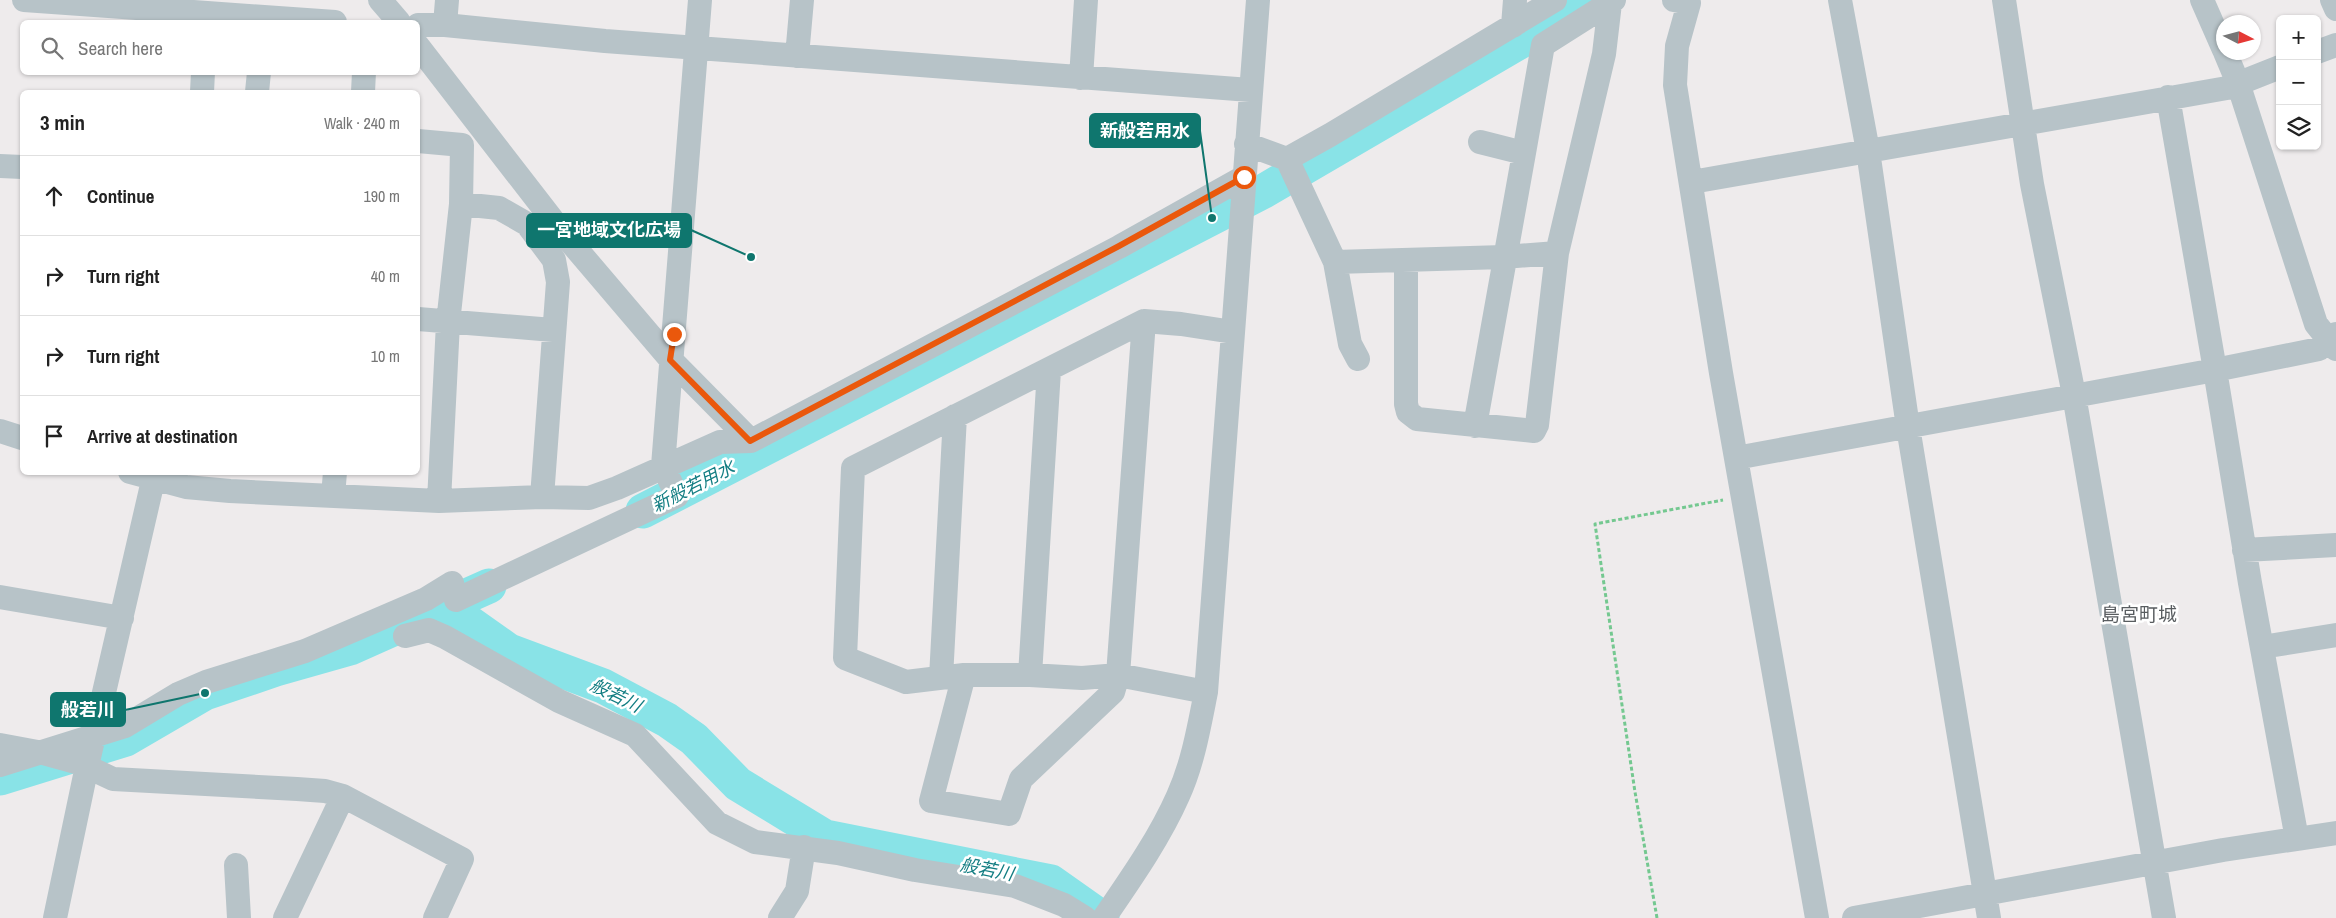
<!DOCTYPE html>
<html lang="en">
<head>
<meta charset="utf-8">
<style>
  body { margin:0; font-family:"Archivo Narrow","Noto Sans JP",sans-serif; background:#f6f6f6; color:#222 }
  .controls { position:absolute; right:15px; top:15px; display:grid; overflow:hidden; border-radius:8px; box-shadow:0 1px 4px #0004 }
  .controls button { width:45px; height:45px; display:grid; place-items:center; padding:0; border:0; border-bottom:1px solid #e0e0e0; background:#fff; color:#222; font:25px sans-serif }
  .compass { position:absolute; left:2216px; top:15px; width:45px; height:45px; border-radius:50%; background:#fff; box-shadow:0 1px 4px #0004; rotate:96deg }
  .stop { position:absolute; width:15px; height:15px; margin:-11px; border:4px solid #ea580c; border-radius:50%; background:#fff }
  .stop.end { background:#ea580c; border-color:#fff; box-shadow:0 1px 5px #0008 }
  .list { margin:0; padding:0; list-style:none }
  h2 { display:flex; justify-content:space-between; align-items:center; height:65px; margin:0; padding:0 20px; font-size:21px }
  h2 small { font-size:16px; font-weight:400; color:#767676 }
  .list li { display:grid; grid-template-columns:32px 1fr auto; gap:15px; align-items:center; box-sizing:border-box; height:80px; padding:0 20px; border-top:1px solid #e0e0e0 }
  .list b { display:block; font-size:19px; white-space:nowrap }
  .list em { font-size:16px; font-style:normal; color:#767676 }
  .icon { flex:none; width:28px; height:28px; fill:none; stroke:currentColor; stroke-width:2; stroke-linecap:round; stroke-linejoin:round }
  .map { position:relative; flex:none; width:2336px; height:918px; overflow:hidden }
  .search { position:absolute; background:#fff; box-shadow:0 1px 4px #0004; left:20px; top:20px; width:400px; height:55px; display:flex; align-items:center; gap:12px; box-sizing:border-box; padding:0 18px; border-radius:8px; color:#767676; font-size:19px }
  .panel { position:absolute; background:#fff; box-shadow:0 1px 4px #0004; left:20px; top:90px; width:400px; height:385px; border-radius:8px }
  .map>svg:first-child { display:block }
  .lines { fill:none; stroke-linecap:round; stroke-linejoin:round }
  .river { stroke:#89e3e7; stroke-width:35 }
  .path { stroke:#74c890; stroke-width:3; stroke-dasharray:4 2.5; stroke-linecap:butt }
  .street { stroke:#b7c3c8; stroke-width:24 }
  .route { stroke:#ea580c; stroke-width:6 }
  .labels { text-anchor:middle; dominant-baseline:central; stroke-width:5; stroke-linejoin:round; paint-order:stroke }
  .water-label { font-size:18px; font-style:italic; fill:#127d82; stroke:#fff }
  .quarter-label { font-size:19px; fill:#595d60; stroke:#fff }
  .leader { fill:none; stroke:#0f766e; stroke-width:2 }
  .callout-dot { fill:#0f766e; stroke:#fff; stroke-width:2 }
  .callout { fill:#0f766e; stroke:#0f766e; stroke-width:2 }
  .callout-label { font-size:18px; text-anchor:middle; font-weight:bold; fill:#fff }
</style>
</head>
<body>
<div class="map">
<svg width="2336" height="918" viewBox="0 0 2336 918">
  <rect width="100%" height="100%" fill="#eeebec"/>
  <g class="lines">
    <path class="river" d="M643,511L1264,191L1591,0
      M423,616L461,617L509,651L603,686L667,720L694,739L738,784L825,837L1051,882L1102,918
      M0,778L126,739L205,693L276,669L350,648L489,586"/>
    <path class="path" d="M1657,918L1635,792L1595,524L1723,500"/>
    <path class="street" d="M24,0L335,22
      M380,0L399,22
      M1674,0L1689,3L1677,46L1675,85L1721,373L1817,918
      M1840,0L1868,151L1908,427L1989,918
      M2004,0L2032,184L2074,395L2164,918
      M2202,0L2224,50
      M2332,0L2336,9
      M418,25H445L605,41L1250,90
      M445,25L447,0
      M1513,26L1515,0
      M418,46L562,232L671,360L751,441
      M2225,52L2238,83L2316,324L2336,349
      M2317,52L2336,45
      M797,56L802,0
      M1081,78L1086,0
      M202,92L203,72
      M257,92L259,72
      M363,92L364,72
      M2168,97L2215,370L2319,349L2328,337L2336,334
      M418,141L462,145L461,204L448,323L439,501
      M1480,142L1524,153L1543,45L1614,0
      M1246,144L1287,159L1330,135L1555,0
      M1287,159L1335,262L1350,344L1358,359
      M0,166L22,167
      M1692,182L2227,88L2280,67
      M461,204L499,208L527,224L554,260L558,282L542,497
      M1406,261V404L1408,412L1417,419L1534,431L1537,425L1557,253L1604,54L1610,3
      M1335,262L1504,257L1557,253
      M418,319L553,330
      M1475,426L1524,153
      M0,431L22,438
      M1736,458L2215,370L2250,583L2297,839
      M130,472L186,487L230,491L439,501L542,497L589,498L617,488L720,442L751,441L1119,247L1244,177
      M333,496L335,472
      M2244,550L2336,545
      M0,597L122,618
      M405,636L429,630L445,637L559,701L635,735L717,823L755,842L838,853L915,870L1015,886L1064,905L1085,918
      M2262,647L2336,635
      M964,675L931,801L1009,814L1021,779L1113,692L1118,675L1144,321
      M1030,675L1049,370
      M941,678L955,416
      M1206,692L1118,675L1082,678L1030,675H964L906,682L845,658L853,468L1144,321L1181,324L1233,332
      M0,745L43,753L79,763L113,779L297,789L325,791L343,796L462,859L435,918
      M0,765L125,726L178,694L206,682L305,651L426,599L452,583L456,600L677,496L663,466L700,0
      M236,865L239,918
      M55,918L87,766L155,472
      M285,918L343,796
      M780,918L797,891L804,847
      M1104,918C1130,880 1159,839 1178,796C1193,763 1199,727 1206,692L1258,0
      M1854,918L2223,850L2336,833"/>
  </g>
  <g class="lines">
    <path class="route" d="M674,334L670,360L750,441L1119,246L1244,177"/>
  </g>
  <g class="labels">
    <g class="water-label">
      <text transform="translate(693 486) rotate(-27)">新般若用水</text>
      <text transform="translate(616 695) rotate(26)">般若川</text>
      <text transform="translate(987 869) rotate(11)">般若川</text>
    </g>
    <g class="quarter-label">
      <text x="2139" y="614">島宮町城</text>
    </g>
  </g>
  <path class="leader" d="M1212 218L1200 131M751 257L691 230M205 693L125 710"/>
  <g class="callout-dot">
    <circle cx="1212" cy="218" r="5"/>
    <circle cx="751" cy="257" r="5"/>
    <circle cx="205" cy="693" r="5"/>
  </g>
  <g class="callout">
    <rect x="1090" y="114" width="110" height="33" rx="5"/>
    <rect x="527" y="214" width="164" height="33" rx="5"/>
    <rect x="51" y="693" width="74" height="33" rx="5"/>
  </g>
  <g class="callout-label">
    <text x="1145" y="137">新般若用水</text>
    <text x="609" y="236">一宮地域文化広場</text>
    <text x="88" y="716">般若川</text>
  </g>
</svg>
<div class="controls">
<button>+</button>
<button>−</button>
<button><svg class="icon" aria-label="layers" viewBox="0 0 24 24"><path d="M12 4l9 5-9 5-9-5zM3 14l9 5 9-5"/></svg></button>
</div>
<svg class="compass" viewBox="-18 -18 36 36"><path d="M0-13l5 13h-10z" fill="#e53935"/><path d="M0 13l5-13h-10z" fill="#767676"/></svg>
<div class="stop" style="left:1244px;top:177px"></div>
<div class="stop end" style="left:674px;top:334px"></div>
<div class="search"><svg class="icon" aria-label="search" viewBox="0 0 24 24"><circle cx="10" cy="10" r="6"/><path d="M15 15l6 6"/></svg>Search here</div>
<section class="panel">
<h2>3 min<small>Walk · 240 m</small></h2>
<ul class="list">
<li><svg class="icon" aria-label="ahead" viewBox="0 0 24 24"><path d="M12 20V5M6 11l6-6 6 6"/></svg><div><b>Continue</b></div><em>190 m</em></li>
<li><svg class="icon" aria-label="right" viewBox="0 0 24 24"><path d="M7 20v-9h11M14 6l5 5-5 5"/></svg><div><b>Turn right</b></div><em>40 m</em></li>
<li><svg class="icon" aria-label="right" viewBox="0 0 24 24"><path d="M7 20v-9h11M14 6l5 5-5 5"/></svg><div><b>Turn right</b></div><em>10 m</em></li>
<li><svg class="icon" aria-label="arrive" viewBox="0 0 24 24"><path d="M6 21V4h12l-3 4 3 4H6"/></svg><div><b>Arrive at destination</b></div></li>
</ul>
</section>
</div>
</body>
</html>
